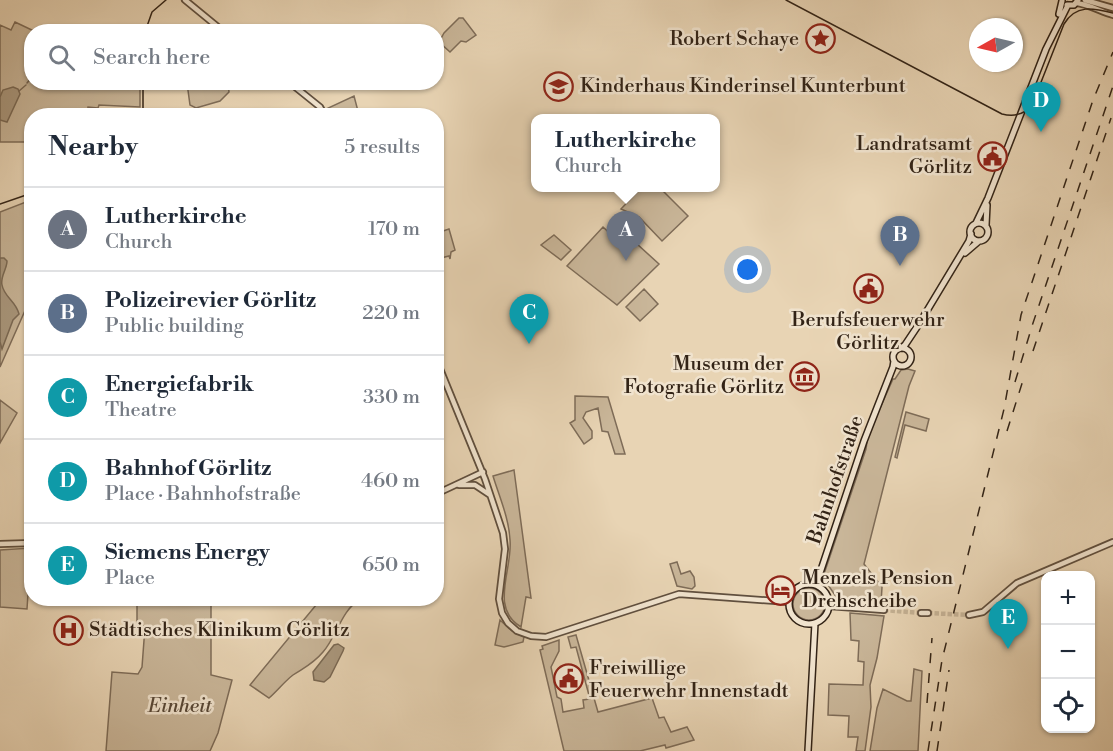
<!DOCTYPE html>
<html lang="en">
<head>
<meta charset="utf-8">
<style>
  body { margin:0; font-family:"Libre Bodoni",serif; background:#f6f6f7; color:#1f2937 }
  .controls { position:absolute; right:18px; bottom:18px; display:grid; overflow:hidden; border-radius:12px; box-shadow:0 2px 4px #0004 }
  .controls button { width:54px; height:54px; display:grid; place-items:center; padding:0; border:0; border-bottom:2px solid #e0e1e3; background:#fff; color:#1f2937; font:30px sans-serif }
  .compass { position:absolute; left:969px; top:18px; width:54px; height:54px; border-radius:50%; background:#fff; box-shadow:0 2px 4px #0004; rotate:262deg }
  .you { position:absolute; left:748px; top:270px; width:21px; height:21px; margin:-15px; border:4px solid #fff; border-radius:50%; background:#1a73e8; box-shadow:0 0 0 9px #1a73e833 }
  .badge { display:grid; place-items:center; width:39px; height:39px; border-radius:50%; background:#8f2418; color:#fff; font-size:20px; font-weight:700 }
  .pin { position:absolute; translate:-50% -50px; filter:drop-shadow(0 2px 3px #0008) }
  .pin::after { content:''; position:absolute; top:32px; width:21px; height:18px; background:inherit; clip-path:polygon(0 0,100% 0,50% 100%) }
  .popup { position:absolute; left:531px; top:114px; width:189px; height:78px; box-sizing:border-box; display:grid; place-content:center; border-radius:12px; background:#fff; filter:drop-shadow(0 2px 4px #0005); font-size:20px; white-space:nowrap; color:#747a83 }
  .popup b { font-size:22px; color:#1f2937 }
  .popup::after { content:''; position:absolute; left:50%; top:100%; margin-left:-12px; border:12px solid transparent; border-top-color:#fff }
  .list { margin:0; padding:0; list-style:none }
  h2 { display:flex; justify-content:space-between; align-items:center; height:78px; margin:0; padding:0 24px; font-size:26px }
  h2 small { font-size:20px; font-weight:400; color:#747a83 }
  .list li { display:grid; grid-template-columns:39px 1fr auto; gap:18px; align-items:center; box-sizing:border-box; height:84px; padding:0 24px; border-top:2px solid #e0e1e3 }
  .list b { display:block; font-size:22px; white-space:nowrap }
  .list p { margin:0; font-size:20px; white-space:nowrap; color:#747a83 }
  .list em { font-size:20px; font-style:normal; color:#747a83 }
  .icon { flex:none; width:33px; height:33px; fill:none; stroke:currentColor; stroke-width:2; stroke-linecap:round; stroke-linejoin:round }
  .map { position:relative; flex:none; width:1113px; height:751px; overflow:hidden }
  .search { position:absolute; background:#fff; box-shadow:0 2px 4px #0004; left:24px; top:24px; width:420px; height:66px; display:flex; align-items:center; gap:15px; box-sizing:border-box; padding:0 21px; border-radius:24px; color:#747a83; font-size:22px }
  .panel { position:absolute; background:#fff; box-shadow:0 2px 4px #0004; left:24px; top:108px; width:420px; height:498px; border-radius:24px }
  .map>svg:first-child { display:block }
  .green { fill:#c9b699; stroke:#7e6c58; stroke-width:1.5 }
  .water { fill:#aa987e; stroke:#7a6954; stroke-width:1.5 }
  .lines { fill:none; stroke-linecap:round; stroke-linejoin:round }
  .stream { stroke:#7a6954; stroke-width:1.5 }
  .tertiary-tunnel { stroke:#c4b194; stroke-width:4.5; stroke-dasharray:4.5 2; stroke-linecap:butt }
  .tertiary-casing { stroke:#604f3e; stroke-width:8 }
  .secondary-casing { stroke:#322316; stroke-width:8 }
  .tertiary { stroke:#f0e3ce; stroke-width:4.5 }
  .secondary { stroke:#f0e3ce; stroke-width:5 }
  .tram { stroke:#322316; stroke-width:1.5 }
  .rail { stroke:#322316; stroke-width:1.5; stroke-dasharray:10 10; stroke-linecap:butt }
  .labels { text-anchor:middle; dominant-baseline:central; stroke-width:5; stroke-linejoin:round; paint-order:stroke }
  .poi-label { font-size:20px; fill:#322316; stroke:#f0e3ce; text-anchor:start }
  .street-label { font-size:20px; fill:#322316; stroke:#f0e3ce }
  .park-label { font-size:20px; font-style:italic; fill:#584837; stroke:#f0e3ce }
</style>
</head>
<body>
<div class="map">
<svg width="1113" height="751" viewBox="0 0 1113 751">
  <rect width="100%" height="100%" fill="#e8d4b4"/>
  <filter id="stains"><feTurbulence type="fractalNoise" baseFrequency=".00333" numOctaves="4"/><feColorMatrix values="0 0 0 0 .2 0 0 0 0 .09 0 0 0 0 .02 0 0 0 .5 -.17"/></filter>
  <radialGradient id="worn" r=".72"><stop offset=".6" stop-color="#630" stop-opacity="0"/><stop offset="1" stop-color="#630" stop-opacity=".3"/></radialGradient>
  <path class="green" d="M459,18H463L476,35L466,42L461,41L450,52L439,42L444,33Z
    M15,22L34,31L32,32V82L140,83V107L99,105L98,108L88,107L87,115L32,116L31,142H0V25L11,30Z
    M187,83H228L229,92L220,101L196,108L190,105Z
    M354,96L359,115H329L326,109Z
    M641,188H660L688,216L662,241L639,217L621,209Z
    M31,200V297L0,367V212Z
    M603,227L617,240L626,234L659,264L617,305L567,266Z
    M449,229L455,250L451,252L450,259L449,256L437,259V233Z
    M554,235L571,250L561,260L541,245Z
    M644,289L658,304L640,321L626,307Z
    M908,369L915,371L909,386L864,564L882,587L881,604L839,601L826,582L825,578L823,577L866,449L868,435L893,379H895L901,370Z
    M575,396L608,397L625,454H615L608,432L602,431L598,408L586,412L583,418L592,431V438L584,444L570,423L575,420Z
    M0,400L17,413L0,443Z
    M906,412L929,419L926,431L905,425L897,458L895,457Z
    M514,470L531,598L526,597L521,627C489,608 513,569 510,540C509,518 499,496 493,476Z
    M31,548L27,609L0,607V550Z
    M677,562L681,574L690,571L694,577L695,586L692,589L677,586L670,564Z
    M793 604a16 16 0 1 1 32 0a16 16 0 1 1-32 0Z
    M137,599H211V675L232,680L218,733L210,751H106L112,672L138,674L142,667L145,627L137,623Z
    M321,599H360C341,611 337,636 323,652C313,664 305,667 293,675C285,681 277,691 269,698L250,685Z
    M850,613L884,616L877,658L870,685L871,707L865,751H856L858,737H848L849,716L828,715L829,684L863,685L864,662L858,661L859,641L851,640Z
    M500,620L512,631L524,637L523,642L504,647L495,645Z
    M576,635L598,712L652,698L659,718L664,717L671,732L687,727L694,740L666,748L665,745L640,751H564L540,650L543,649L542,646L559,640V651L551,667L557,697L561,699L563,712L584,708L583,700L590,699L576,647L571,648L568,637Z
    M914,669L922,671L918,751H870L877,708L883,689L907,701H911Z"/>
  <path class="water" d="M13,87L18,89L20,94L7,122L0,120V97L3,90Z
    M0,258H4L7,261C7,269 0,277 2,285C4,297 16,301 19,314L13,320L2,349L0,342Z
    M338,644L344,648L343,651L330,677L324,682L314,680L313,672L334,645Z"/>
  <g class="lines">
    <path class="stream" d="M27,83L32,77
      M19,91L26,85"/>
    <path class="tertiary-tunnel" d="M884,610L921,613
      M928,613L969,615"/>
    <defs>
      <path id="tertiary" d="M185,0L224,32
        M1085,0L1113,8
        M1076,3C1085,3 1102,12 1113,15
        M289,82L320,107L325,116
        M436,359L485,479L503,533L505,549L499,599L502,613L508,623L517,631L531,636L546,637L679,594L789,602
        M459,485H475L490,495
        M436,494L483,472
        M0,544L32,543
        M828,606L884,610
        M921,613H928
        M969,615L983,612L1017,583L1113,542"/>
      <path id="secondary" d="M1067,5H1074L1078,0
        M1059,14L1062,1
        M976,223L988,198L1046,49L1068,5
        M970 232a9 9 0 1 1 18 0a9 9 0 1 1-18 0Z
        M986,225L987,205
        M965,253L979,241
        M901,348L905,345L919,324L969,241L971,234
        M893 357a9 9 0 1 1 18 0a9 9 0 1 1-18 0Z
        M789 604a20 20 0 1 1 40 0a20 20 0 1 1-40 0Z
        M816,585L864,441L893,367L894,361
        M808,751L815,623"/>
    </defs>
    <use href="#tertiary" class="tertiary-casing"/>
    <use href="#secondary" class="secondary-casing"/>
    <use href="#tertiary" class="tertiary"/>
    <use href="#secondary" class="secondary"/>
    <path class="tram" d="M786,0L1002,114C1014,117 1024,115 1032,105L1064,24C1076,4 1093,8 1113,13
      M145,32L152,12L166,0
      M143,82V116
      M0,204L32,193"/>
    <path class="rail" d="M1033,351L1111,118
      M1015,382L1033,323L1113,86
      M1007,431L1025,374
      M927,703L932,638
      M928,751L942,660L1004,409L1021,315L1093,100L1113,52
      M937,751L949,670"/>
  </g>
  <defs>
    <symbol id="sight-ring" viewBox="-11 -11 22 22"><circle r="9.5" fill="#f0e3ce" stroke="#8f2418" stroke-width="1.5"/><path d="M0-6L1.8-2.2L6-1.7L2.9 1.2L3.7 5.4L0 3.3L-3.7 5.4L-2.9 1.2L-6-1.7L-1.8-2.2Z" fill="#8f2418"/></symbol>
    <symbol id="school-ring" viewBox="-11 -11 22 22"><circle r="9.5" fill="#f0e3ce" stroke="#8f2418" stroke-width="1.5"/><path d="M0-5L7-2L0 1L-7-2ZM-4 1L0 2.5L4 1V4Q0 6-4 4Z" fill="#8f2418"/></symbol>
    <symbol id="civic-ring" viewBox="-11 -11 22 22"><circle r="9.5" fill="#f0e3ce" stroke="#8f2418" stroke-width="1.5"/><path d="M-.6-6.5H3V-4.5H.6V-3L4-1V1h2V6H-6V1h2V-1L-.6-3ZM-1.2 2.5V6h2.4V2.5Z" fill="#8f2418"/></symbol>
    <symbol id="museum-ring" viewBox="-11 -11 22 22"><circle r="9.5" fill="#f0e3ce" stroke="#8f2418" stroke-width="1.5"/><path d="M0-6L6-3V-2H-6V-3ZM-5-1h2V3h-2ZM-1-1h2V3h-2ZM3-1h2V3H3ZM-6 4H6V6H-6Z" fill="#8f2418"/></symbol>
    <symbol id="hotel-ring" viewBox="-11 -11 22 22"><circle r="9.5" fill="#f0e3ce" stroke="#8f2418" stroke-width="1.5"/><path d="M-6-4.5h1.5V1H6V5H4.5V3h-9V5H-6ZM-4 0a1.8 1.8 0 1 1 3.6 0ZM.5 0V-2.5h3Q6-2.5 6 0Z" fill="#8f2418"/></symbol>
    <symbol id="hospital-ring" viewBox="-11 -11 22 22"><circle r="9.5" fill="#f0e3ce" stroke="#8f2418" stroke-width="1.5"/><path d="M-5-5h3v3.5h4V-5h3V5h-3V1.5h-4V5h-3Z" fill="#8f2418"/></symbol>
  </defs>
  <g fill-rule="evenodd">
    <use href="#sight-ring" x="804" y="22" width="33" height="33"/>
    <use href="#school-ring" x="542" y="70" width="33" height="33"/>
    <use href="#civic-ring" x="976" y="140" width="33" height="33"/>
    <use href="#civic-ring" x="852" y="272" width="33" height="33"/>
    <use href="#museum-ring" x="788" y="360" width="33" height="33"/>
    <use href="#hotel-ring" x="764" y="574" width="33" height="33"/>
    <use href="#hospital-ring" x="52" y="614" width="33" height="33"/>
    <use href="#civic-ring" x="552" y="662" width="33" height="33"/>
  </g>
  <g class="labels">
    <g class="poi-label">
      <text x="799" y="39" text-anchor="end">Robert Schaye</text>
      <text x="580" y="86">Kinderhaus Kinderinsel Kunterbunt</text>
      <text x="972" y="144" text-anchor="end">Landratsamt<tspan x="972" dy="23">Görlitz</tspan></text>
      <text x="868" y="320" text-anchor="middle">Berufsfeuerwehr<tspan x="868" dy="23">Görlitz</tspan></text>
      <text x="784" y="364" text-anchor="end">Museum der<tspan x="784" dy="23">Fotografie Görlitz</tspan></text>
      <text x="802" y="578">Menzels Pension<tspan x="802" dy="23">Drehscheibe</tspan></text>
      <text x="89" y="630">Städtisches Klinikum Görlitz</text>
      <text x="589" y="668">Freiwillige<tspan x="589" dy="23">Feuerwehr Innenstadt</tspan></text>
    </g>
    <g class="street-label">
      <text transform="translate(836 480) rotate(-71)">Bahnhofstraße</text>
    </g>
    <g class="park-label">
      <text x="180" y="706">Einheit</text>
    </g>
  </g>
  <rect width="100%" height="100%" filter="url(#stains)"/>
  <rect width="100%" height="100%" fill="url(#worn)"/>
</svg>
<div class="controls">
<button>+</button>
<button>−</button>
<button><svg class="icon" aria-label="locate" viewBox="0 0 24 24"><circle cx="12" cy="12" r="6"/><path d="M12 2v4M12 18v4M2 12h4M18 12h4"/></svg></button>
</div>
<svg class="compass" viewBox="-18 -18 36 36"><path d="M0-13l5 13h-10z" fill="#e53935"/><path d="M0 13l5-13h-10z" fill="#747a83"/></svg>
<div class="you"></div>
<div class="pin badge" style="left:626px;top:261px;background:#6b7280">A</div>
<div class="popup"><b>Lutherkirche</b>Church</div>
<div class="pin badge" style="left:900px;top:266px;background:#5c6f8a">B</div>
<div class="pin badge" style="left:529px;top:344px;background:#0f9aa8">C</div>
<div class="pin badge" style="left:1041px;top:132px;background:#0f9aa8">D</div>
<div class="pin badge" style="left:1008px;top:649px;background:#0f9aa8">E</div>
<div class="search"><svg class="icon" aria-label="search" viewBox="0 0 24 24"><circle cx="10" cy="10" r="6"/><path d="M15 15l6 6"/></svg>Search here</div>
<section class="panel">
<h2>Nearby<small>5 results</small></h2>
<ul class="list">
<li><span class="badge" style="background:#6b7280">A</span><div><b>Lutherkirche</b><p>Church</p></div><em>170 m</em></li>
<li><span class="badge" style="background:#5c6f8a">B</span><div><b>Polizeirevier Görlitz</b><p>Public building</p></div><em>220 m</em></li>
<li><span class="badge" style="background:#0f9aa8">C</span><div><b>Energiefabrik</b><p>Theatre</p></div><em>330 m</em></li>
<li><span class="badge" style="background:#0f9aa8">D</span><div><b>Bahnhof Görlitz</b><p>Place · Bahnhofstraße</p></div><em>460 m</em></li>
<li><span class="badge" style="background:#0f9aa8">E</span><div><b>Siemens Energy</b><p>Place</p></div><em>650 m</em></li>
</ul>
</section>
</div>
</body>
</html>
